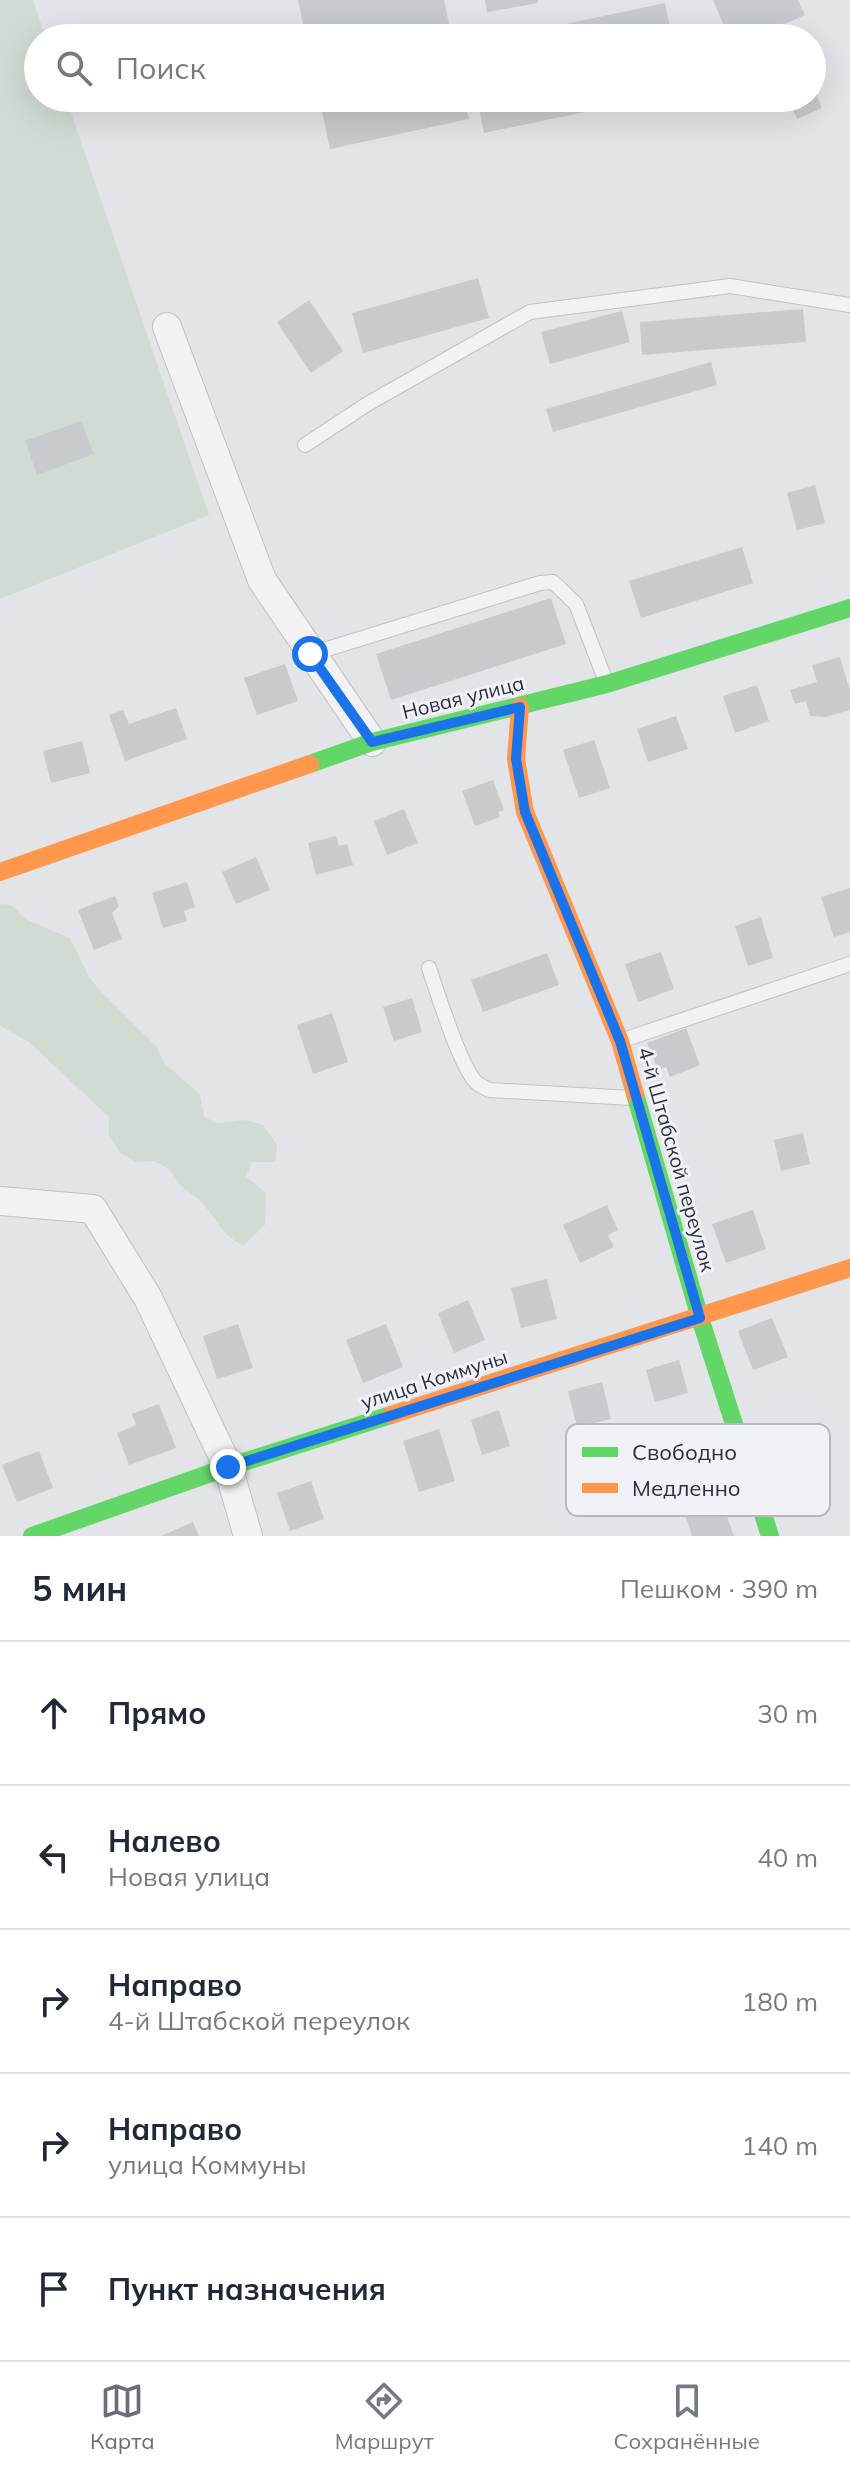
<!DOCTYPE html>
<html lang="ru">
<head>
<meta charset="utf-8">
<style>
  body { margin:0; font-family:Mulish,sans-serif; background:#f6f6f7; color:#1f2937 }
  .stop { position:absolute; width:24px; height:24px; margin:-18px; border:6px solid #1a73e8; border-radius:50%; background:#fff }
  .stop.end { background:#1a73e8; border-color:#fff; box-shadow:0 2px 8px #0008 }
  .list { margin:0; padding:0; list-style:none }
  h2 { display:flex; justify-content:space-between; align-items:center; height:104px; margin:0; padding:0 32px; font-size:34px }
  h2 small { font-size:26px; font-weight:400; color:#747a83 }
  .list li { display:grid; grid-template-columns:52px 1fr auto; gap:24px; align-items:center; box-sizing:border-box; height:144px; padding:0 32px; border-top:2px solid #e0e1e3 }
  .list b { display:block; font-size:30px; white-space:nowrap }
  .list p { margin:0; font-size:26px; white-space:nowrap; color:#747a83 }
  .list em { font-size:26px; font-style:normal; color:#747a83 }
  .icon { flex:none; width:44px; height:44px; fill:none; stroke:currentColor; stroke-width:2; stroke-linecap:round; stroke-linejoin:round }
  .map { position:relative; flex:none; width:850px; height:1536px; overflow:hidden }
  .search { position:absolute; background:#fff; box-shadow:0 8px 32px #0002; left:24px; right:24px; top:24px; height:88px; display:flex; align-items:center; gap:20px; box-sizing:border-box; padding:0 28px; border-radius:44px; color:#747a83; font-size:30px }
  .sheet { height:824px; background:#fff }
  nav { display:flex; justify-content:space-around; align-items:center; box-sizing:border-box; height:112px; border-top:2px solid #e0e1e3; background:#fff; font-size:22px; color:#747a83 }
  nav a { display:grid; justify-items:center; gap:4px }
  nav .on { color:#6a6e7b }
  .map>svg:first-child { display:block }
  .green { fill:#d2dbd3 }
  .building { fill:#c8cbce }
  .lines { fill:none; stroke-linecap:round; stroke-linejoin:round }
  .lane-casing { stroke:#c0c2c5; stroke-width:16 }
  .street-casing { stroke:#c0c2c5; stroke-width:30 }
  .lane { stroke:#f2f2f4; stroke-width:14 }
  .street { stroke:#f2f2f4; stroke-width:28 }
  .fast { stroke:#63d668; stroke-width:18 }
  .slow { stroke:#ff974d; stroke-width:18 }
  .route { stroke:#1a73e8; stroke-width:10 }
  .labels { text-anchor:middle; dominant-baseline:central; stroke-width:6; stroke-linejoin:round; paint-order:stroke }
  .street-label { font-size:20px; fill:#292f41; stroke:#f0f2f7 }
  .key { fill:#f0f2f7; stroke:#b4b8c0; stroke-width:2 }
  .key-label { font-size:22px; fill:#292f41 }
</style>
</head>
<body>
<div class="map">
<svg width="850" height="1536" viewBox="0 0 850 1536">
  <rect width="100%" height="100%" fill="#e2e4e7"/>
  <path class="green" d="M0,0H33L46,38H38V98H66L209,515L0,599Z
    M0,904L12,905L25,919L70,938L89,977L102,993L156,1046L165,1064L200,1094L204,1116L215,1123L246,1120L263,1125L277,1145L275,1162H252L246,1177L266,1193L265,1225L243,1246L227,1235L201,1201L181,1186L169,1169L154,1161L136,1162L120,1153L109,1135V1117L29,1042L0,1026Z"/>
  <path class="building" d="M298,0H444L452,38H306Z
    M485,0H538V3L487,12Z
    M713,0H798L805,15L753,38H729Z
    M665,3L672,38H505V37Z
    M812,84L822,108L797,119L788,98H812Z
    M319,98H464L469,119L330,149Z
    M477,98H648V99L484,133Z
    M478,278L489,318L363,353L352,313Z
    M309,300L343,351L311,373L277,322Z
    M803,309L806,342L642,355L640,322Z
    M622,311L630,342L550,364L541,332Z
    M711,362L717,385L553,432L546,409Z
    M81,421L94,454L37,475L25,441Z
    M815,485L825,523L797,530L787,493Z
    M742,547L753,583L641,618L629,581Z
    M551,598L566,644L391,700L376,654Z
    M840,657L850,691V710L825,717L810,716L806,701L795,704L790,690L817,682L812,665Z
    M285,664L298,701L257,715L244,678Z
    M757,685L769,721L735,733L723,696Z
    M176,708L187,739L125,761L109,715L123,710L129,724Z
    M676,716L688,749L648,762L637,729Z
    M594,740L610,788L579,798L563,750Z
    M82,741L90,773L51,783L43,751Z
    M493,780L504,810L498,812L500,817L475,826L462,791Z
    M404,809L418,843L387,855L374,821Z
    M336,836L339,846L347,844L353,865L316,875L308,843Z
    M256,857L270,890L236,904L222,872Z
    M187,882L195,907L184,911L187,921L163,928L152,893Z
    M850,888V932L834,937L821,897Z
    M115,896L119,906L112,913L122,939L94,950L78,910Z
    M761,917L773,958L748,966L735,926Z
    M661,952L674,989L638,1002L625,964Z
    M547,953L559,985L483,1012L471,980Z
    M412,998L422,1032L394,1041L383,1007Z
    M332,1013L348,1062L313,1074L297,1025Z
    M686,1028L700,1065L670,1077L666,1067L658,1070L647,1043Z
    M803,1133L810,1164L781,1171L774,1140Z
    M607,1205L618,1230L608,1235L614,1247L580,1263L563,1225Z
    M753,1210L766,1249L726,1263L712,1224Z
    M547,1279L557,1319L521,1328L511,1288Z
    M468,1300L485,1340L454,1353L438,1313Z
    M772,1318L788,1357L753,1370L738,1331Z
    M238,1324L253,1368L217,1379L203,1336Z
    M386,1324L403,1367L363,1383L346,1340Z
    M679,1360L688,1393L655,1402L646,1370Z
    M602,1382L611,1419L577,1427L568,1391Z
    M159,1404L176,1448L129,1465L117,1433L136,1425L132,1414Z
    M499,1410L510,1446L482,1455L471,1420Z
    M439,1429L455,1481L419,1492L403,1441Z
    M39,1451L53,1488L17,1502L2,1465Z
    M311,1481L324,1519L290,1531L277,1493Z
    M723,1505L734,1536H692L686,1517Z
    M193,1522L199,1536H161Z"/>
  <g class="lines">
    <defs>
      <path id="lane" d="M305,445L369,403L530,312L730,286L850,305
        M311,654L540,583L553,582L576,604L607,684
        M429,968C437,991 461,1071 478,1084C479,1085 488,1089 489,1090L632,1098
        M620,1041L850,964"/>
      <path id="street" d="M167,327L262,580L372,742
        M0,1201L93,1209L148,1298L228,1467L248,1536"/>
    </defs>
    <use href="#lane" class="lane-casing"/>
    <use href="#street" class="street-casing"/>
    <use href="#lane" class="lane"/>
    <use href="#street" class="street"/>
    <path class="fast" d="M310,764L372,742L607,684L850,608
      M635,1094L700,1318L770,1536
      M32,1536L228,1467L391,1415"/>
    <path class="slow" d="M520,707L516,759L525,812L620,1041L635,1094
      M0,872L310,764
      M391,1415L850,1268"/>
  </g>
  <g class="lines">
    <path class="route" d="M228,1467L700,1318L620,1041L525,812L516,759L520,707L372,742L310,654"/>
  </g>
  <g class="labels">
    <g class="street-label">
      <text transform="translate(463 697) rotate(-14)">Новая улица</text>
      <text transform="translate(677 1159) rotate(74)">4-й Штабской переулок</text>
      <text transform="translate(434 1379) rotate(-18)">улица Коммуны</text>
    </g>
  </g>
  <rect x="566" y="1424" width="264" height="92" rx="12" class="key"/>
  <rect x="582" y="1447" width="36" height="10" fill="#63d668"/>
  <rect x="582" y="1483" width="36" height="10" fill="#ff974d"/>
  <g class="key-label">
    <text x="632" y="1460">Свободно</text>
    <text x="632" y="1496">Медленно</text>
  </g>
</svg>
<div class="stop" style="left:310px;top:654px"></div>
<div class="stop end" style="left:228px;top:1467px"></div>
<div class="search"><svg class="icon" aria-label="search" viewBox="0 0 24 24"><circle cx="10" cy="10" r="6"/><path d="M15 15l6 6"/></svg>Поиск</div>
</div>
<section class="sheet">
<h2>5 мин<small>Пешком · 390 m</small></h2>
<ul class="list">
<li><svg class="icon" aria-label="ahead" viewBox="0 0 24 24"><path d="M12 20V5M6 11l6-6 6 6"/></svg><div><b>Прямо</b></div><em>30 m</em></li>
<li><svg class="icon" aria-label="left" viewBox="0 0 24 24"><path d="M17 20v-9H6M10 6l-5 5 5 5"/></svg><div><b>Налево</b><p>Новая улица</p></div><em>40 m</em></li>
<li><svg class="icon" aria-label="right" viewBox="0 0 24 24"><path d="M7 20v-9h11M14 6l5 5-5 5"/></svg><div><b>Направо</b><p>4-й Штабской переулок</p></div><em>180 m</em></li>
<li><svg class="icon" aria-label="right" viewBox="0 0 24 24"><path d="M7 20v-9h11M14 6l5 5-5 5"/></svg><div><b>Направо</b><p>улица Коммуны</p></div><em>140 m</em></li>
<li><svg class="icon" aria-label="arrive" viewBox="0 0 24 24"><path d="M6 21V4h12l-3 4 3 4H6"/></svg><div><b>Пункт назначения</b></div></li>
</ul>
</section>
<nav>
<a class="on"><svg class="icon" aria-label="map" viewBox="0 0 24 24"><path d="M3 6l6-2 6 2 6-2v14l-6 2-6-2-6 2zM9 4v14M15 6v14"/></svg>Карта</a>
<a><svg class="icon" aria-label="directions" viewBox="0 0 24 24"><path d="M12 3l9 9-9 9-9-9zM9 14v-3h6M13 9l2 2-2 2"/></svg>Маршрут</a>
<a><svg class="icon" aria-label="saved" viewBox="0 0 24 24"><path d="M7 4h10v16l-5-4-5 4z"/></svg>Сохранённые</a>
</nav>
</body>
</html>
